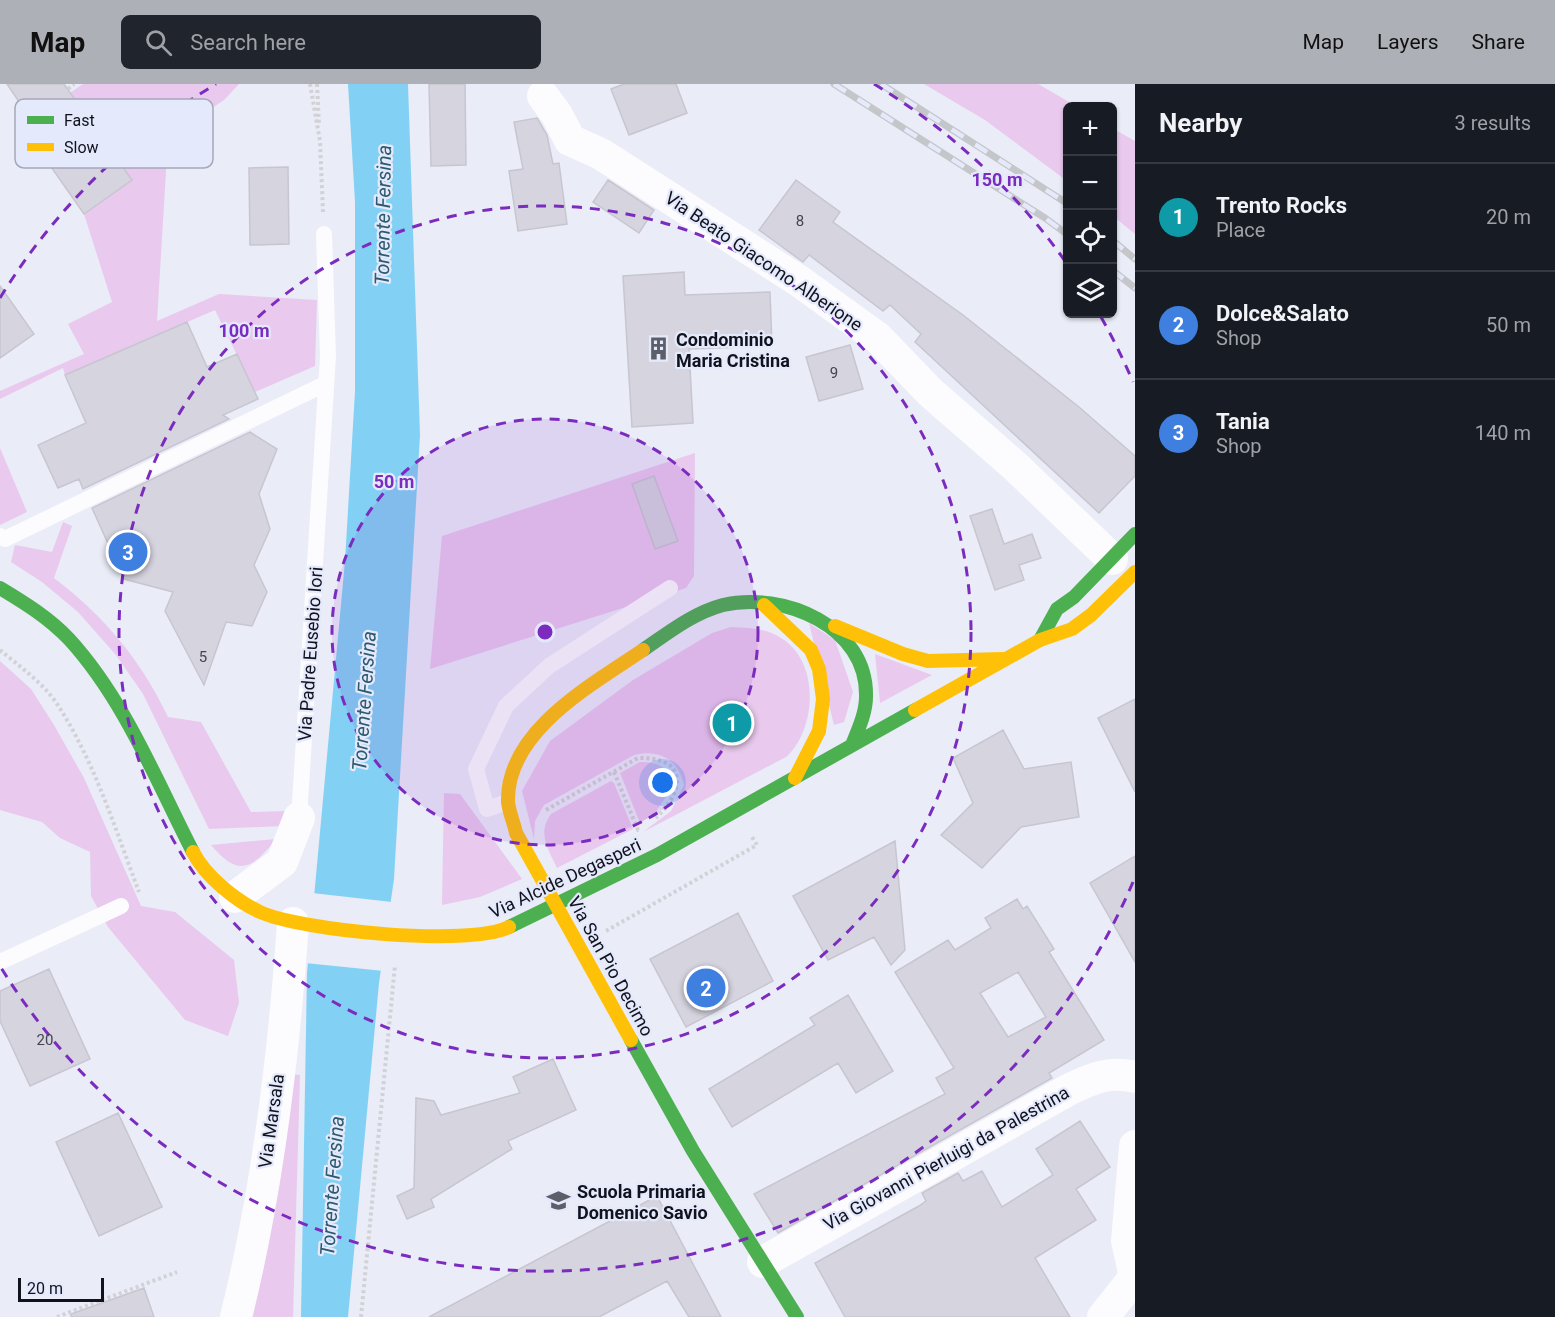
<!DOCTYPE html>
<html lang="en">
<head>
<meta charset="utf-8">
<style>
  body { margin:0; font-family:Roboto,sans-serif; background:#20242c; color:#f1f3f6 }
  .controls { position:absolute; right:18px; top:18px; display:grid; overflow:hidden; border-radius:9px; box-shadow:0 2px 4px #0004 }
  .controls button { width:54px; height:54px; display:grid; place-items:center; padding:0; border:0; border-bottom:2px solid #363941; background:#171b24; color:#f1f3f6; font:30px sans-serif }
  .scale { position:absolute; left:18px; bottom:15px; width:86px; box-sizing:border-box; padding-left:6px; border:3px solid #10121c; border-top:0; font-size:16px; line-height:21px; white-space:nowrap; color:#10121c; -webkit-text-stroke:4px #e5e9fc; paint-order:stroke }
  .you { position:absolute; left:663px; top:699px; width:21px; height:21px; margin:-15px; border:4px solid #fff; border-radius:50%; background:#1a73e8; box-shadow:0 0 0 9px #1a73e833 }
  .badge { display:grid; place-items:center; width:39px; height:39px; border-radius:50%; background:#aeb0b7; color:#fff; font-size:20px; font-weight:700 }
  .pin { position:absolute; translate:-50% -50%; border:3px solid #fff; box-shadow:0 2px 6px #0006 }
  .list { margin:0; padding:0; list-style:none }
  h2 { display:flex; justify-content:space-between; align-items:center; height:78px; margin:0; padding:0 24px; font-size:26px }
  h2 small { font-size:20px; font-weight:400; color:#9ea1a6 }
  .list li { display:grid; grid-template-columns:39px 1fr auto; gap:18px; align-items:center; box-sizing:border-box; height:108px; padding:0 24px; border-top:2px solid #363941 }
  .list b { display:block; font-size:22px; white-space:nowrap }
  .list p { margin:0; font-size:20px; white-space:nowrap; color:#9ea1a6 }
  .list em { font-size:20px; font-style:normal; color:#9ea1a6 }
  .icon { flex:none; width:33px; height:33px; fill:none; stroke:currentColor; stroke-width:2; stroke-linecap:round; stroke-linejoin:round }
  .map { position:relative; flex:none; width:1135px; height:1233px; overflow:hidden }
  header { display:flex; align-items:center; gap:36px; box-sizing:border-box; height:84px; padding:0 30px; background:#aeb0b7; color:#111 }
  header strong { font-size:28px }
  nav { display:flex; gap:33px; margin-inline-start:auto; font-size:21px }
  .search { width:420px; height:54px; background:#20242c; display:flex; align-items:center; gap:15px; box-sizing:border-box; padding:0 21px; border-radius:9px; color:#9ea1a6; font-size:22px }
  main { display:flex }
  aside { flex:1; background:#171b24 }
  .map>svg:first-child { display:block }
  .green { fill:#e9c9ed }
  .water { fill:#82d1f4 }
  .pier { fill:#eaecf7 }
  .building { fill:#d5d4df; stroke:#c7c6d0; stroke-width:1.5; fill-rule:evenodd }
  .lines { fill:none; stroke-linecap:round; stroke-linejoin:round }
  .path { stroke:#d2d2d6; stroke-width:4; stroke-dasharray:3 3; stroke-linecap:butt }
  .lane { stroke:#fcfcfe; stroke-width:16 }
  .street { stroke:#fcfcfe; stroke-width:32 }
  .fast { stroke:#4caf50; stroke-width:14 }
  .slow { stroke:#ffc107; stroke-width:14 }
  .rail-casing { stroke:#c5c6c9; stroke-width:7 }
  .rail { stroke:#e5e9fc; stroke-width:4.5; stroke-dasharray:14; stroke-linecap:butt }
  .ring { fill:none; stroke:#7b2cbf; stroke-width:3; stroke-dasharray:10 8 }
  .labels { text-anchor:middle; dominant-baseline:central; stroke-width:4.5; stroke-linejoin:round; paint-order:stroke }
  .number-label { font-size:15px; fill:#43444f }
  .street-label { font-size:18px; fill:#10121c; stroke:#e5e9fc }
  .poi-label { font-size:18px; font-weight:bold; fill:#10121c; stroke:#e5e9fc; text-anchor:start }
  .water-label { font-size:20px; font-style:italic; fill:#2c5a6e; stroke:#e5e9fc }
  .key { fill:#e5e9fc; stroke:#a5a8b9; stroke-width:1.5 }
  .key-label { font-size:16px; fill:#10121c }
  .centre { fill:#7b2cbf; stroke:#e5e9fc; stroke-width:3 }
  .ring-label { font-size:18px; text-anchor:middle; font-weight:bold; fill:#7b2cbf; stroke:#e5e9fc; stroke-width:4.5; stroke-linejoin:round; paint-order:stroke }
</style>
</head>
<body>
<header>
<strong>Map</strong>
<div class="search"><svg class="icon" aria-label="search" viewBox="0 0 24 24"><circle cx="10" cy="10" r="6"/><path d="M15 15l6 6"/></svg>Search here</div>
<nav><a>Map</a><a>Layers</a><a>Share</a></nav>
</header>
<main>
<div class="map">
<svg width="1135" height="1233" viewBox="0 0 1135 1233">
  <rect width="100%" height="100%" fill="#eaecf7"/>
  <path class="green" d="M83,0H239L224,16L168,54L157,237L219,210L317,216L315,282L255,308L215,226L65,291L63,284L0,315V307L84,270L68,240L112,218L84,130L131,96L70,9Z
    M924,0H1038L1076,22H1068L1067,97L985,36Z
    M1112,44L1135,57V150L1113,132Z
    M0,364L27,428L0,441Z
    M695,369L694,492L686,504L430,585L442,452Z
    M63,438L72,442L54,494C104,532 141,576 168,633L201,638L251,728L286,727L283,742L209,745L143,610L116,571L78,528L42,498L11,478L15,461L52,468Z
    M809,539L835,556L853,608L844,638L834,641Z
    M731,543C749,544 766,544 781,554C820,577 817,645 786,673L643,748L671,727L684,701C678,675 659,665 634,671L544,721L535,737L534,755L522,707L550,657L633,596L712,549Z
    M875,570L932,591L880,619Z
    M0,577L31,605L54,641L84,694L141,822L175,828L234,876L239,919L228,952L185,936L108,843L91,812L90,768L60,754L42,738L0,726Z
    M640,678C657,678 670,683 674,701L655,729L640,739L620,689Z
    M611,697L614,699L633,745L557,784C548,765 537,749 551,730Z
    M444,709L460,710L522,795L480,813L442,821Z
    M276,755C252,785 239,794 211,761Z
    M290,990L300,991L293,1233H250Z"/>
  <path class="water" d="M348,0H408L420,351L394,795L379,899L348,1233H301L307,889L345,477L355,307V118Z"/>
  <path class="pier" d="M312,809L392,818L384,887L305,879Z"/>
  <path class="building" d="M7,0H64L132,96L84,130L23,43L32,37Z
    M429,0H465L466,81L431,82Z
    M624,0H676L687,29L629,51L611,5Z
    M537,34L547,51L553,80L559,79L567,140L518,147L509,87L523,85L514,38Z
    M288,83L289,160L250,161L249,84Z
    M608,96L654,126L639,149L593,118Z
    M796,96L840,128L833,138L963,231L1079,323L1135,372V392L1099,429L915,258L921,250L890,221L883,227L809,171L803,178L759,146Z
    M684,188L685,211L770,208L772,262L689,265L693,339L632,343L623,192Z
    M0,202L34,250L0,274Z
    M187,238L207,283L237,270L258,315L223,331L229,335L83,405L79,395L58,404L38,361L86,339L65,291Z
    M850,261L863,305L819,317L806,273Z
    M250,348L277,365L259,410L270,445L254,481L267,508L252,542L226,538L204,601L165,527L173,508L124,495L92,424Z
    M654,392L678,457L655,465L632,400Z
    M992,425L1004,460L1032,450L1041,474L1019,481L1024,496L995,506L970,432Z
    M1135,615V708L1098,634Z
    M1003,646L1024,685L1071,678L1079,733L1021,743L982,784L941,751L973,719L953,674Z
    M895,757L905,866L891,881L874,853L828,876L793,812Z
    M1135,772V878L1090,799Z
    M1017,815L1023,825L1027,822L1054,865L1049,868L1104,956L1049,989L1052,994L778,1149L754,1110L945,1010L936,994L954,984L895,888L948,856L955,866L991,844L985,834ZM1018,888L1046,933L1008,953L980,909Z
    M738,829L773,897L686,943L650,875Z
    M49,885L90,975L30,1002L0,937V907Z
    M848,911L893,987L856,1009L838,979L732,1043L709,1005L815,941L810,934Z
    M553,975L576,1026L508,1057L512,1065L431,1115L434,1123L407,1135L397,1112L414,1104L416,1014L434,1017L441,1031L520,1009L513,993Z
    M118,1029L162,1123L99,1152L56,1058Z
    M1080,1037L1110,1083L1076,1105L1096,1136L1035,1174L1070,1233H845L815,1179L919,1122L926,1117L922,1109L958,1089L963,1097L982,1087L1002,1123L1053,1091L1036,1065Z
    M657,1112L721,1233H689L667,1197L599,1233H429Z
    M144,1204L154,1233H71V1230Z"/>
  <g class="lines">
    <path class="path" d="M310,0L320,57L323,128
      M317,0L319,41
      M68,5L74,0
      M0,566C20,583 45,600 59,623C95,679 116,747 139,808
      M614,688L638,746L640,745
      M546,726L638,674C687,673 686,705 656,734
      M606,847L757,761L752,753
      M57,1233L177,1188
      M361,1233L395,881"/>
    <path class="lane" d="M0,452L5,455L325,300
      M507,718L487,725L476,685L506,622L549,582L670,504
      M299,734L328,272L324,150
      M0,878L121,822"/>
    <path class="street" d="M543,12L557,31L570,56L601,70L799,197L878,254L930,308L1016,383L1112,475
      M235,813L282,778L299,734
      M763,1178L1070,1005C1093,994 1110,987 1135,993
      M1135,1193L1127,1157L1135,1062
      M236,1233C268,1105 284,971 293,839
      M1103,1233L1135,1193"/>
    <path class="fast" d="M0,504C25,519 49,534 69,555C124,615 156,696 193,768
      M1040,556L1057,525L1074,513L1135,450
      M643,566C668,549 693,529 723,521C783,507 868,542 866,613C866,629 858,646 852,661
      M509,843L657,771L915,626
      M631,956L693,1067L797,1233"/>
    <path class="slow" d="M764,521L811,566L819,585L823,615L819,647L795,694
      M835,542L903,570L928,577L1002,575
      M915,626L1040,556L1072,545L1091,531L1135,488
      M193,768C205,792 236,817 260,828C302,847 469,863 509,843
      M631,956L516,749C514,739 509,728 508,718C506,647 593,600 643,566"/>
    <defs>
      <path id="rail" d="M834,0L1045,134L1068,151
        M881,0L1068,120
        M1112,156L1135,175
        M1112,186L1135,204"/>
    </defs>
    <use href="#rail" class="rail-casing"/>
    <use href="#rail" class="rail"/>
  </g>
  <circle cx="545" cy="548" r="213" fill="#7b2cbf" fill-opacity=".12"/>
  <g class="ring">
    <circle cx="545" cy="548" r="213"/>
    <circle cx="545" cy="548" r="426"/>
    <path d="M1133 798A639 639 0 0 1 0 882M0 214A639 639 0 0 1 216 0M874 0A639 639 0 0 1 1065 177M1101 233A639 639 0 0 1 1133 298"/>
  </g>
  <defs>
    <symbol id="building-bare" viewBox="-9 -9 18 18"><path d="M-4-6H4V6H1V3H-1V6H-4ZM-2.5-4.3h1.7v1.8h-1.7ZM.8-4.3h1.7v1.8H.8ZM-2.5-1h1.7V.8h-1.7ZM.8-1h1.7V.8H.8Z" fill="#5c5e69" stroke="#e5e9fc" stroke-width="2.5" paint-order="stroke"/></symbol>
    <symbol id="school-bare" viewBox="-9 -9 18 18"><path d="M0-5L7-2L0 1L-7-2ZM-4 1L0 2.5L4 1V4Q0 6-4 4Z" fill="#5c5e69" stroke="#e5e9fc" stroke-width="2.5" paint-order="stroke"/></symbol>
  </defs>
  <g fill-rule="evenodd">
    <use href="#building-bare" x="642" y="248" width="33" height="33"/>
    <use href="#school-bare" x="542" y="1100" width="33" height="33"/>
  </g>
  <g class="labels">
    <g class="number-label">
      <text x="800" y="137">8</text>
      <text x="834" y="289">9</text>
      <text x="203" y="573">5</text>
      <text x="45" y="956">20</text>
    </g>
    <g class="street-label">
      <text transform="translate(764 177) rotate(34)">Via Beato Giacomo Alberione</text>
      <text transform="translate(310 570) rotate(-86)">Via Padre Eusebio Iori</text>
      <text transform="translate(565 794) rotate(-25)">Via Alcide Degasperi</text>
      <text transform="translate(611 882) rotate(61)">Via San Pio Decimo</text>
      <text transform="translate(271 1037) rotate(-82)">Via Marsala</text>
      <text transform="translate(946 1074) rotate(-29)">Via Giovanni Pierluigi da Palestrina</text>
    </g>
    <g class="poi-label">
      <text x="676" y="255">Condominio<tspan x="676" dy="21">Maria Cristina</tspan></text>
      <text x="577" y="1107">Scuola Primaria<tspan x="577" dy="21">Domenico Savio</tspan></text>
    </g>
    <g class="water-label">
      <text transform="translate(383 131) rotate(-89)">Torrente Fersina</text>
      <text transform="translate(364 617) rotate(-86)">Torrente Fersina</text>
      <text transform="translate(332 1102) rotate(-86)">Torrente Fersina</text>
    </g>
  </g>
  <rect x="15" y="15" width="198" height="69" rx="9" class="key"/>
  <rect x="27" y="32" width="27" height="8" fill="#4caf50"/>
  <rect x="27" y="59" width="27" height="8" fill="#ffc107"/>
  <g class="key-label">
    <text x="64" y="42">Fast</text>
    <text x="64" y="69">Slow</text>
  </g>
  <circle cx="545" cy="548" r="9" class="centre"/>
  <g class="ring-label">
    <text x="997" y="102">150 m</text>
    <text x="244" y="253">100 m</text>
    <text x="394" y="404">50 m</text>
  </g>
</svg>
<div class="controls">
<button>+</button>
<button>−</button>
<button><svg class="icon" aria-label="locate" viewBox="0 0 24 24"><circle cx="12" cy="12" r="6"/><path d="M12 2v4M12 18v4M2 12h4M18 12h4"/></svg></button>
<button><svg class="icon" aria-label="layers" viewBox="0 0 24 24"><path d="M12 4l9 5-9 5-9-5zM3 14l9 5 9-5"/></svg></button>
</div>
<div class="scale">20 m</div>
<div class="you"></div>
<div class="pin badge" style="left:732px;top:639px;background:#0f9aa8">1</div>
<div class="pin badge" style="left:706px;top:904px;background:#3f7fe0">2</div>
<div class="pin badge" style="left:128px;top:468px;background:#3f7fe0">3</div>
</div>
<aside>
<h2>Nearby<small>3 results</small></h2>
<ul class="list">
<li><span class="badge" style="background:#0f9aa8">1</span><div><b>Trento Rocks</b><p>Place</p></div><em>20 m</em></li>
<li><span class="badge" style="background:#3f7fe0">2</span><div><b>Dolce&amp;Salato</b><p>Shop</p></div><em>50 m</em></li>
<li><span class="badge" style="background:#3f7fe0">3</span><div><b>Tania</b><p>Shop</p></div><em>140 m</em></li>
</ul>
</aside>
</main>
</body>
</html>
